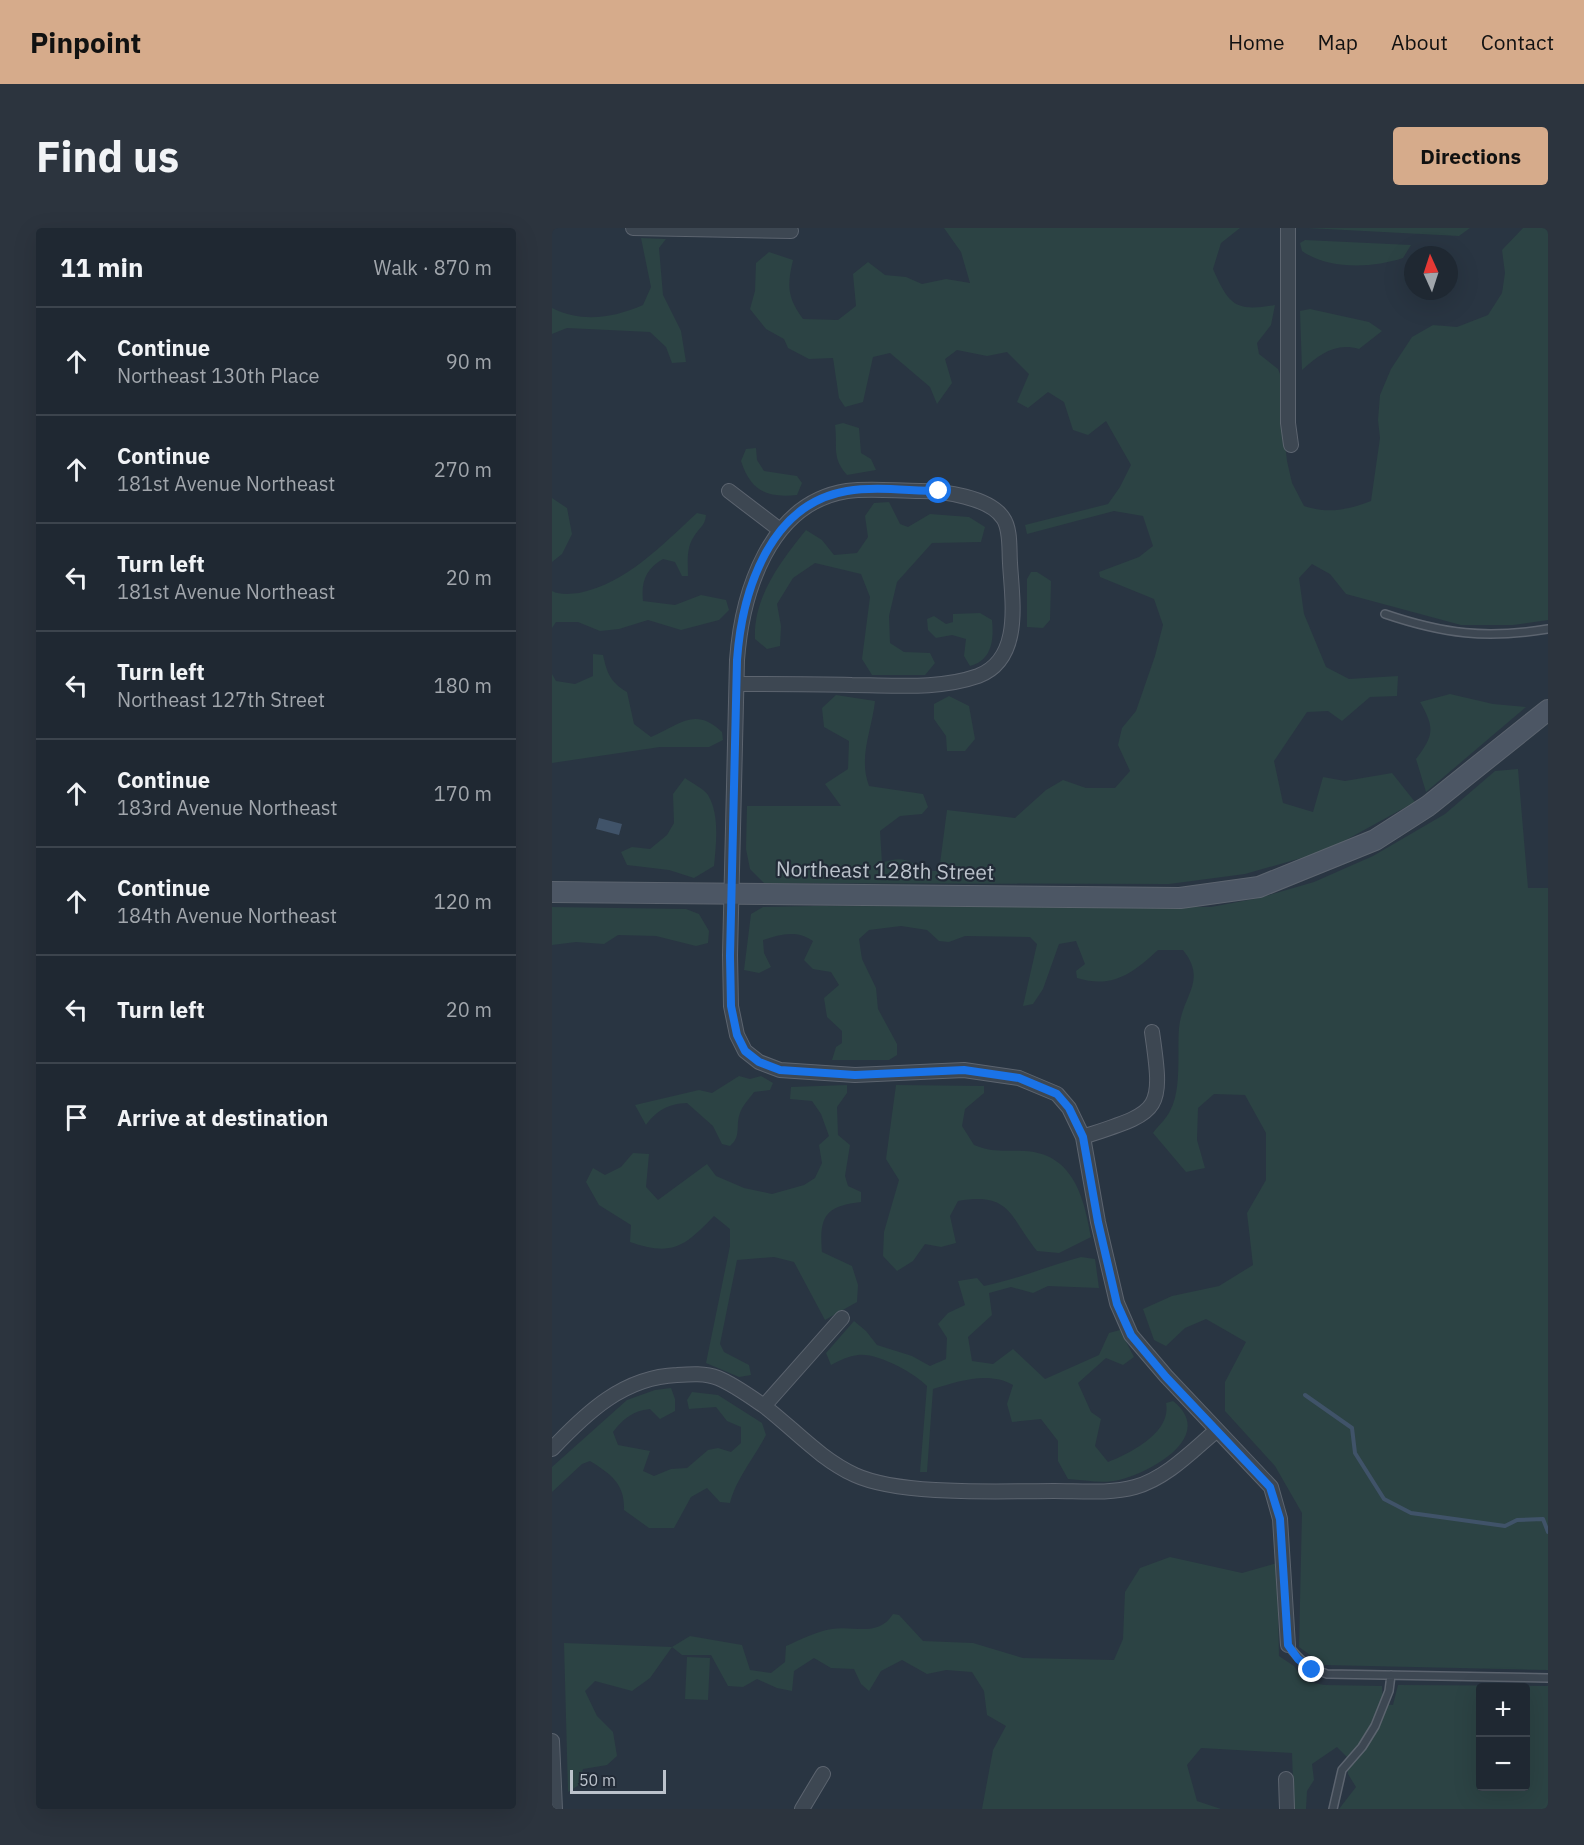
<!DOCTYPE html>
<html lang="en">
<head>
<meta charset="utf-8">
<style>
  body { margin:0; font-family:"IBM Plex Sans",sans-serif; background:#2c343e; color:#f1f3f6 }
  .controls { position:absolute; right:18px; bottom:18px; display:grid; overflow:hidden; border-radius:6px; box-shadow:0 6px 24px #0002 }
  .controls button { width:54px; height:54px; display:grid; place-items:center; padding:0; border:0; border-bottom:2px solid #3c444d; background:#1f2832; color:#f1f3f6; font:30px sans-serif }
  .compass { position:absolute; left:852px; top:18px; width:54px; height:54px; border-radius:50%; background:#1f2832; box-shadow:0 6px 24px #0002; rotate:357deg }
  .scale { position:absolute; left:18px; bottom:15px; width:96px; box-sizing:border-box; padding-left:6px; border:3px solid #bbc2cb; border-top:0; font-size:16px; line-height:21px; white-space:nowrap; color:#bbc2cb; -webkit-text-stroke:4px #222b37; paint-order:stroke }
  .stop { position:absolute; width:18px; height:18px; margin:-14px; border:4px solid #1a73e8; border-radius:50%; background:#fff }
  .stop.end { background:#1a73e8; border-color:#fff; box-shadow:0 2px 6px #0008 }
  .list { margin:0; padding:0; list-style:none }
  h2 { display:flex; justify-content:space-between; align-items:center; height:78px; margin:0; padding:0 24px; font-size:26px }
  h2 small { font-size:20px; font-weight:400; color:#a1a6ac }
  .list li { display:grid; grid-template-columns:39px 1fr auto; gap:18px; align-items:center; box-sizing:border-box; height:108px; padding:0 24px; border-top:2px solid #3c444d }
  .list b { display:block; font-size:22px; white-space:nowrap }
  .list p { margin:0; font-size:20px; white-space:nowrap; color:#a1a6ac }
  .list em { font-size:20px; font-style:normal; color:#a1a6ac }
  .icon { flex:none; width:33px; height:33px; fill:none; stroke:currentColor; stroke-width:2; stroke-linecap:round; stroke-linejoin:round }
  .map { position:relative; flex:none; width:996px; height:1581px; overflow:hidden; border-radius:6px }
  header { display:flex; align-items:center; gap:36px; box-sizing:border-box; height:84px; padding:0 30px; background:#d6ab8b; color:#111 }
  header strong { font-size:28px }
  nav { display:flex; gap:33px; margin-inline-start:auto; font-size:21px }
  .intro { display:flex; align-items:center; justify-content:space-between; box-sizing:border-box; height:144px; padding:0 36px }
  h1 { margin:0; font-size:42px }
  .button { padding:15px 27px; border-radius:6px; background:#d6ab8b; color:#111; font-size:21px; font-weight:700 }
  main { display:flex; gap:36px; padding:0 36px }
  aside { flex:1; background:#1f2832; border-radius:6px; box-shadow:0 6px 24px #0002 }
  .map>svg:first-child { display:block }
  .green { fill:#2c4344; fill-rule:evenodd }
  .water { fill:#405369 }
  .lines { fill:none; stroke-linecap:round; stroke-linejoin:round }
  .stream { stroke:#405369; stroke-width:4 }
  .lane-casing { stroke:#5c646f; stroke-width:10 }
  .street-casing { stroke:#5c646f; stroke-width:16 }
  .secondary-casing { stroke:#5c646f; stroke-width:22 }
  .lane { stroke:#3d4752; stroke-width:7 }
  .street { stroke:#3d4752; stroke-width:14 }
  .secondary { stroke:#4c5664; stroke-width:20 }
  .route { stroke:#1a73e8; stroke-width:8 }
  .labels { text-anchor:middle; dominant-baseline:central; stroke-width:4.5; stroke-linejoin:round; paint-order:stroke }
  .street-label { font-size:21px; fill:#bbc2cb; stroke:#222b37 }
</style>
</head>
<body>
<header>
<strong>Pinpoint</strong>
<nav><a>Home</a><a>Map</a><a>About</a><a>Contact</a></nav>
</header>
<div class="intro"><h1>Find us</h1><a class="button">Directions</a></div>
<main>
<aside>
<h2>11 min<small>Walk · 870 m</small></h2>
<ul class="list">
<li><svg class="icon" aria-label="ahead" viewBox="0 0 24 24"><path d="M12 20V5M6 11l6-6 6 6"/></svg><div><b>Continue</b><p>Northeast 130th Place</p></div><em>90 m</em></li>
<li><svg class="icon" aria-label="ahead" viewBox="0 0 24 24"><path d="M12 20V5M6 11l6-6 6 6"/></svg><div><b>Continue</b><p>181st Avenue Northeast</p></div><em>270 m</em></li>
<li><svg class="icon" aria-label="left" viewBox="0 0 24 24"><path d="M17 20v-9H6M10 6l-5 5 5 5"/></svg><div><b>Turn left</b><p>181st Avenue Northeast</p></div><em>20 m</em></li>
<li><svg class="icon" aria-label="left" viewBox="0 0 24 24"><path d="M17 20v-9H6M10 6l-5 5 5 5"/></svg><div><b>Turn left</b><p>Northeast 127th Street</p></div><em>180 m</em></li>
<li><svg class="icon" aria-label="ahead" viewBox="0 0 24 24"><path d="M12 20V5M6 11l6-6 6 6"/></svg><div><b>Continue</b><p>183rd Avenue Northeast</p></div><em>170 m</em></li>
<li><svg class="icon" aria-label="ahead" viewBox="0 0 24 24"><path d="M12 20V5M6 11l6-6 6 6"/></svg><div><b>Continue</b><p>184th Avenue Northeast</p></div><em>120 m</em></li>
<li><svg class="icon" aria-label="left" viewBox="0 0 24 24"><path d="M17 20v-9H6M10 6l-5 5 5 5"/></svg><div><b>Turn left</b></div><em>20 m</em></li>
<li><svg class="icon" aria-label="arrive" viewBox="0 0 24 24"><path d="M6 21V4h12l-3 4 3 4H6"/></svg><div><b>Arrive at destination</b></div></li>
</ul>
</aside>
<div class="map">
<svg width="996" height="1581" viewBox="0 0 996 1581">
  <rect width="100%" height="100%" fill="#293542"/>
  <path class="green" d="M392,0H688L669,15L661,41C677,77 683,84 723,77L719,97L705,115L707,126L726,141L731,154V198L735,233L740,255L752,278C776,286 795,282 819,273L828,210L826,192L828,167L839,141L860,109L881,97L905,99L936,87L950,65L953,45L950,22L971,0H996V392L961,397H909L794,366L778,346L760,336L747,350L752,386L774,439L797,451L846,448L845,468L818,469L790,493L776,483L755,484L722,533L731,575L761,584L771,549L793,553L840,545L863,574L774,623L693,646L617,656L212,655L198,641L194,621L195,578H289L273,556L296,541L297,513L272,499L270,480L284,467L323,473C320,502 306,529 317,558L371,566L376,579L370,586L348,588L328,603L330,635C349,628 357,631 371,643H387L395,582L463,590L494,562L511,552L534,560H563L578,543L566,517L570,500L584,483L603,428L611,397L602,371L548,349L547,344L587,329L601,318L591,288L562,283L475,306L473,297L556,276L568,259L579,237L554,193L536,207L521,202L512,174L496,164L476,180L465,174L477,146L455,124L435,128L405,122L393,131L400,155L385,176L378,159L338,125L321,129L311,174L293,179L287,170L281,130L257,131L236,120L232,111L214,101L198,81L203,63L204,35L217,24L241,32C235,58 235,69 251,91L286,92L304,78L301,46L316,34L333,47L354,49L370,56L394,51L418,55L409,24Z
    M755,0H918L907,8Z
    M89,10L114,11L107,20L111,67L129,103L134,134L120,135L114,119L98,104L15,100L0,106V80C30,95 61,90 91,77L99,59Z
    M753,12L859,17L851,30C821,40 777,42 750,23L748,15Z
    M758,81L817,94L830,103L807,121C783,114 767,127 750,142L748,83Z
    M291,195L307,200L309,225L319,231L324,242L295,247C279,229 286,219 283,197Z
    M204,220L205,232L212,243L245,248L250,255L245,267C214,270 199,263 189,233L194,221Z
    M0,270L15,280L20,306L10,326L0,334Z
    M337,274L348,296L356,299L378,286L417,289L433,299L429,314L380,315L345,354L337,388L338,415L352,424L378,425L383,435L373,447H320L310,431L318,369L309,346L263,335L241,350L225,376L229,398L228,418L215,421L203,411C201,369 229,333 254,302L270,312L282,327L305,325L316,309L313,288L322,275Z
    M145,285L154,287C153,299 146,300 141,310C134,322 136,334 136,348H130L123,334L111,331C94,341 89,353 91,373L123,377L149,367L174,372L177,382L167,392L129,402L96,392L67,401L48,403L26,394H4L0,400V363C7,367 19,366 27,365C75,355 110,317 145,285Z
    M479,344H485L499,353L498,392L491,400L475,399V351Z
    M428,385L440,392C442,412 440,432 418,438L412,428L414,411L400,407L384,410L376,402L375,391L382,388L394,396L401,394V386Z
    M41,426L51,427C55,445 58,454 75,464L82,496L99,509C127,497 143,478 170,504L171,512L157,519H108L0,535V446L4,453L23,456L41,448Z
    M898,466L941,476L974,479L874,564L864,531C882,507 883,500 868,474Z
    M397,468L417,478L423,511L413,523H395L394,508L382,491V476Z
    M966,541L976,660H996V1442L772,1437L747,1419L750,1285L723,1238L673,1183V1154L694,1114L654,1091L633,1100L614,1118L602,1112L591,1081L620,1068L667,1058L701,1037L695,985L714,952V905L693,867L662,866L646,880L645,912L653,940L634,944L601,905C606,898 614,891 618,883C630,862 625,823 627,800C630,768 656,753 631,722H606C581,745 561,761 525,750L524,743L533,736L524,713L507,716L491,761L481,776L471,778L485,716L478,709L413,708L397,714L387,713L375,702L349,698L317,702L307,711L310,731L324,760L326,781L345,816V827L337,832H280L284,819L290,815V803L275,789L272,770L287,757L279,744L261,741L252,732L261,713C245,702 229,706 211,712L212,725L219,739L207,745L192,742L199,686L211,679L262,678L659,679L707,670L762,654L821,628L893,586L943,543Z
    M133,550C140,555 152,561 156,567C168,587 164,617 162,638L142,650L117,642L75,637L69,624L80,619L98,621L115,607L122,595L121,566Z
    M0,679L134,681L147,686L157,703L156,715L144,718L104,708L66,707L52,716L24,714L0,717Z
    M187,848L198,851L209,848L221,855L218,862L202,864C197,871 190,878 188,885C183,898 190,908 178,918L170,916L161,898L135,875C116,876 105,882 94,897L83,877L147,862L160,865Z
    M295,857V865L285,879L286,907L298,917L293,948L296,958L309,964V974C273,978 267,989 270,1024L300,1038L306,1057L305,1074L273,1092L242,1034L222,1029L185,1032L168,1116L172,1124L197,1137L199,1147L187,1149L154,1135L178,1018V1001L162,988C133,1018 121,1029 78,1014L79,997L47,977L34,954L41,940L53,947L69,939L81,925L97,926L94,959L106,972L155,936L164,948L192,960L220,966L252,957L263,950L270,935L267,917L277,908L269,886L260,873L238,871L239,859Z
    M344,857L432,858V865L413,881L410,898L422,917C443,925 450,922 472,923C521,925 532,969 539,1009L507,1025L485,1023C457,988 459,964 406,973L398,988L404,1015L389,1019L373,1016L361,1033L345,1043L331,1028L332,1004L347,952L334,931Z
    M529,1029L543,1031L547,1060L496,1058L481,1065L459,1059L437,1065L440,1087L416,1109L420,1133L441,1136L461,1121L493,1151L547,1127L557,1105L568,1102L582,1129L571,1137L554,1130L526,1155L539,1184L549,1191L543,1218L556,1234C579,1225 620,1204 614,1175L621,1173C665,1208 599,1244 567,1252C552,1256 532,1252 516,1251L506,1233V1213L489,1191L460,1194L455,1176L461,1157C437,1143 407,1153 381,1161L375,1244H368L375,1158C363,1145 324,1124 306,1127C297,1128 288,1132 279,1137L274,1125L302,1093L314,1103L325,1117L360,1128L378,1138L394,1131L395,1110L386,1096L396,1085L413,1077L406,1053L425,1050L432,1058C466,1051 496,1038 529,1029Z
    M119,1160L123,1171V1183L108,1191L98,1181C80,1183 71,1191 61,1204L66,1217L98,1223L91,1243L102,1248L119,1241L135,1240L156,1222L166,1220L179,1224L189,1215V1199L175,1193L164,1179L137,1181L135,1172L140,1164L166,1167L210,1195L214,1207C203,1228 183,1253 178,1275L168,1274L155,1260L139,1269L122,1300H97L72,1282C73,1256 59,1246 38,1233L30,1236L0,1264V1239L75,1172L103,1162Z
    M618,1329L690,1345L725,1335L727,1428L742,1438L752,1453L772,1457L830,1458L831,1476L841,1477L846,1457L996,1458V1581H787L804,1559L796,1546V1530L785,1519L760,1536L762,1552L755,1563L754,1581H742L740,1525L649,1520L635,1537L645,1573L669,1581H430L441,1522L454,1498L435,1487L432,1463L420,1444L394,1442L375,1446L350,1432L329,1443L317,1463L309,1456L302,1441L279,1440L262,1430L242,1443L240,1463L225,1460L205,1451L191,1459L176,1458L159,1427H130L120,1419L98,1450L80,1463L43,1453L33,1463L45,1488L61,1504L65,1528L55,1537L31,1541L27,1557L16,1564L12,1415L120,1419L138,1408L190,1417L198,1442L219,1445L233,1434L234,1418C248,1412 265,1403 280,1401C302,1397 326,1410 341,1386L347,1387L371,1413L421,1415L471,1430L562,1432L571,1411L573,1364L588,1340ZM928,1460H974V1558H928Z
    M135,1429L158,1430L156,1472L133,1471Z"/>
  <path class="water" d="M47,590L70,596L67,607L44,601Z"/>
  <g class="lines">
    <path class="stream" d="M753,1167L800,1200L803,1225L832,1271L859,1285L953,1298L965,1292L991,1291L996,1304"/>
    <defs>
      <path id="lane" d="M833,386C892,406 934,411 996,401
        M736,1417C747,1432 757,1440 775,1446L996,1450
        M781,1581L790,1542L810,1519L823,1498L837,1463L839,1447"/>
      <path id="street" d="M81,0L239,3
        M736,0V195L739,217
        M177,263L228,302
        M186,456C224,456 262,456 300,457C341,457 386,462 426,448C471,431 460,372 458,335C457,322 459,301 451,290C437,269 391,263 368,263C344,263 318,260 295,263C217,275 190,365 185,432L178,727L179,778L185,807L193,823L207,834L228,842L303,847L412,842L467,850L505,866L517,880L531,909L546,994L565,1075L579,1107L614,1148L719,1259L728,1291L736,1417
        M531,909C608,883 612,886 600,804
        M212,1178L290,1090
        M0,1221C35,1184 72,1149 125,1147C139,1146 153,1145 166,1150C181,1156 199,1169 212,1178C242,1201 268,1231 303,1247C349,1268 449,1263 502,1263C528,1263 558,1266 583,1259C615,1250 641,1222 665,1202
        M0,1513L3,1581
        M734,1551L735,1581
        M250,1581L271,1546"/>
      <path id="secondary" d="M0,664L628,670L707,659L823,612L876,578L996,482"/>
    </defs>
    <use href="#lane" class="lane-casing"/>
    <use href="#street" class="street-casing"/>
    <use href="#secondary" class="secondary-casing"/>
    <use href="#lane" class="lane"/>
    <use href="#street" class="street"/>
    <use href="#secondary" class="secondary"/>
  </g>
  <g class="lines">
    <path class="route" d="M387,263C358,263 324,258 295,263C217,276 190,364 185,432L178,728L179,778L185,807L193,823L207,834L228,842L303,847L412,842L467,850L505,866L517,880L531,909L546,994L565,1076L579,1107L614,1149L718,1259L728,1291L736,1417L746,1431L760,1442"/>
  </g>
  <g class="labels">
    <g class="street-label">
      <text transform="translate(333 642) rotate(1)">Northeast 128th Street</text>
    </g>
  </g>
</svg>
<div class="controls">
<button>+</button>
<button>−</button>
</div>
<svg class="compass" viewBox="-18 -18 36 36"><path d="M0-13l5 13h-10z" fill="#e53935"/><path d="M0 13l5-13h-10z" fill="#a1a6ac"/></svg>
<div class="scale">50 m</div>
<div class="stop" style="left:387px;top:263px"></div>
<div class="stop end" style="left:760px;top:1442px"></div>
</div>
</main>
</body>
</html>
